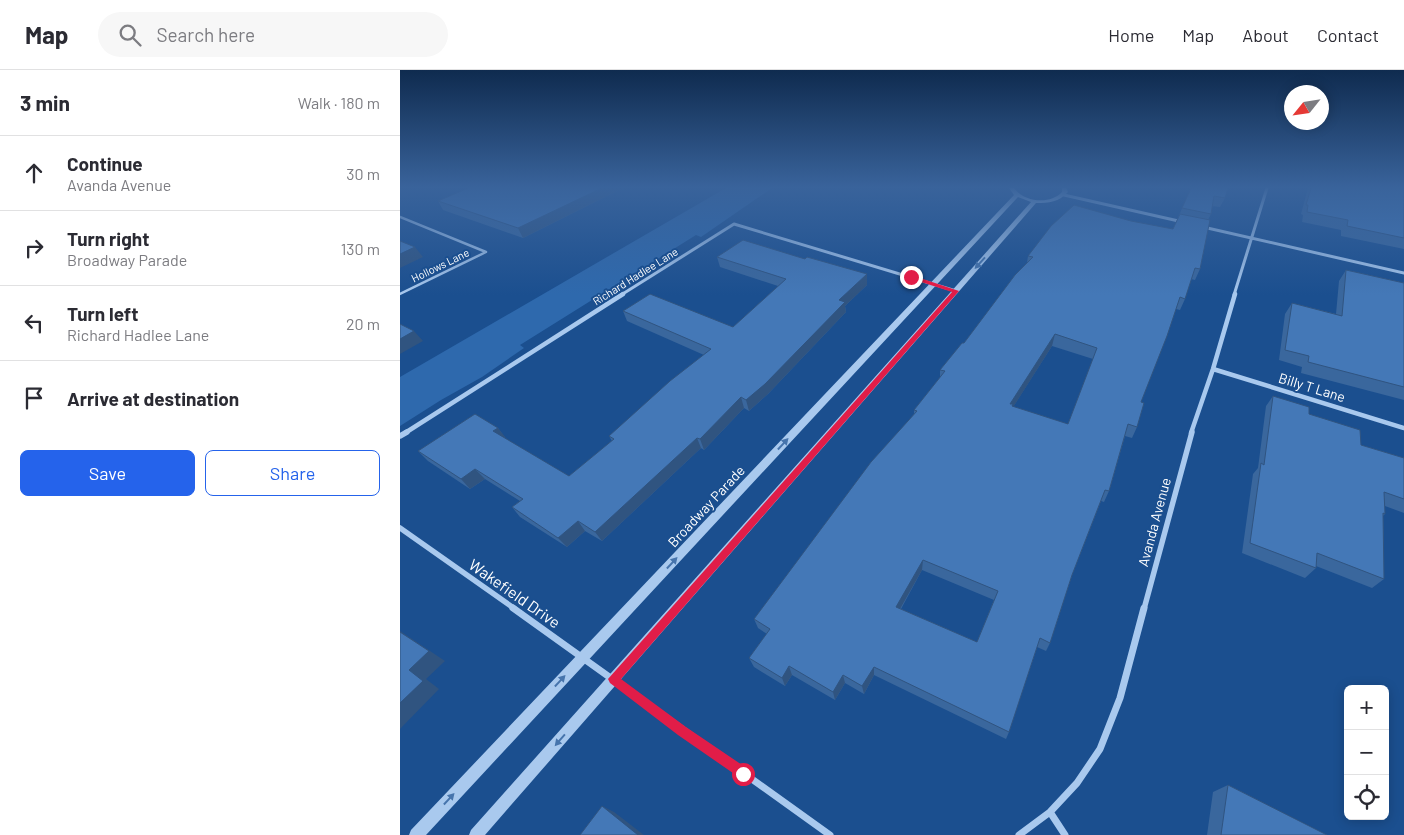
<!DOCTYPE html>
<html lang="en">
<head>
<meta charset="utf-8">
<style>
  body { margin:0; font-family:Barlow,sans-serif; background:#f7f7f7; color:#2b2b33 }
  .controls { position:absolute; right:15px; bottom:15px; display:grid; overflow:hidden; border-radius:8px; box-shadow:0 2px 12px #0003 }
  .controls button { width:45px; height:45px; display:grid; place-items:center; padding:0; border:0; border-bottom:1px solid #e1e1e2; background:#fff; color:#2b2b33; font:25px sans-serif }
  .compass { position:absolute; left:884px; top:15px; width:45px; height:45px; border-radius:50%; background:#fff; box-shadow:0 2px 12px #0003; rotate:240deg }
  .stop { position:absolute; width:15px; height:15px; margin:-11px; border:4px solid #e11d48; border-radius:50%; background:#fff }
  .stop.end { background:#e11d48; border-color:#fff; box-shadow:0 1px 5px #0008 }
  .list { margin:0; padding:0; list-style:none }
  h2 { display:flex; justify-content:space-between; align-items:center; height:65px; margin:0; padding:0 20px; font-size:21px }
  h2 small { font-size:16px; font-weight:400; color:#7c7c81 }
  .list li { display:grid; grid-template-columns:32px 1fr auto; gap:15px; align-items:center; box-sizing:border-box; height:75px; padding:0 20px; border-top:1px solid #e1e1e2 }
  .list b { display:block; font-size:19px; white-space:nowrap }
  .list p { margin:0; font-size:16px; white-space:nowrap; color:#7c7c81 }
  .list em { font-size:16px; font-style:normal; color:#7c7c81 }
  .actions { display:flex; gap:10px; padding:15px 20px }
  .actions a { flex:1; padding:11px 0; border:1px solid #2563eb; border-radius:8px; text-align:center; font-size:18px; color:#2563eb }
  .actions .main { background:#2563eb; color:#fff }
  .icon { flex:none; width:28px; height:28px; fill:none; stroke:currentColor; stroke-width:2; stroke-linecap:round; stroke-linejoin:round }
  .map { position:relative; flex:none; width:1004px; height:765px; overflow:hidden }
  header { display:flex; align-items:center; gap:30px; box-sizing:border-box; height:70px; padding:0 25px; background:#fff; border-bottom:1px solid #e1e1e2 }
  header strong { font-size:24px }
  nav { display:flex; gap:28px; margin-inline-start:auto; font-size:18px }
  .search { width:350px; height:45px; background:#f7f7f7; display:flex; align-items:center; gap:12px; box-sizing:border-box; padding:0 18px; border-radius:28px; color:#7c7c81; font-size:19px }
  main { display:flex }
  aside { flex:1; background:#fff }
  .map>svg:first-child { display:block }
  .green { fill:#2e69ad }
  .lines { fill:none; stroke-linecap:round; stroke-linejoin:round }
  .service { stroke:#a9c9ee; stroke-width:2.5 }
  .minor-far3 { stroke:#a9c9ee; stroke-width:3 }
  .minor-far2 { stroke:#a9c9ee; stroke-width:4.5 }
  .minor-far1 { stroke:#a9c9ee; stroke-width:5.5 }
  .minor { stroke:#a9c9ee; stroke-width:7 }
  .tertiary { fill:#a9c9ee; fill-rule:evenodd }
  .wall { fill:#3a679d; fill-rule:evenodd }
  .shaded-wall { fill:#305480 }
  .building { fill:#4478b7; stroke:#305480; fill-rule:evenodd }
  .oneway { fill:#4674ac }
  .route { fill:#e11d48 }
  .labels { text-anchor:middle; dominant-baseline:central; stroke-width:4; stroke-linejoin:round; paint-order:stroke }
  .far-street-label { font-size:11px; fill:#fff; stroke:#1b4f8f }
  .street-label { font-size:14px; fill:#fff; stroke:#1b4f8f }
  .near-street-label { font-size:16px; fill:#fff; stroke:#1b4f8f }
</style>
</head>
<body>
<header>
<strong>Map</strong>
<div class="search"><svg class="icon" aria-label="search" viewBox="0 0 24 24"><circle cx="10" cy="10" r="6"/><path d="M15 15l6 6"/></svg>Search here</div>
<nav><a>Home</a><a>Map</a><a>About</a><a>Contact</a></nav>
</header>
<main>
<aside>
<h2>3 min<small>Walk · 180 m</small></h2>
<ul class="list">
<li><svg class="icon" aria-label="ahead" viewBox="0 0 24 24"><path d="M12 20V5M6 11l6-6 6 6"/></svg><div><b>Continue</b><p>Avanda Avenue</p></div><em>30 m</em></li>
<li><svg class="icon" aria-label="right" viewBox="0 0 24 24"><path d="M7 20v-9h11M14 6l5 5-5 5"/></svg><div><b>Turn right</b><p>Broadway Parade</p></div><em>130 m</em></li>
<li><svg class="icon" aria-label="left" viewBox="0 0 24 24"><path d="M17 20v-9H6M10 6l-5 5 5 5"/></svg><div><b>Turn left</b><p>Richard Hadlee Lane</p></div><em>20 m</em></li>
<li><svg class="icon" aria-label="arrive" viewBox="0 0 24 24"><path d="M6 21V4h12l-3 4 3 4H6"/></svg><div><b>Arrive at destination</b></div></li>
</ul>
<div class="actions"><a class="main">Save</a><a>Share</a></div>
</aside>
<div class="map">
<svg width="1004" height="765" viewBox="0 0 1004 765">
  <rect width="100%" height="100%" fill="#1b4f8f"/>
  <path class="green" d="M326,118H372L301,167L296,165L120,275L124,278L82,307L41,330L0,356V307Z"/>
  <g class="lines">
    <path class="service" d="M0,147L86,182L0,224"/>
    <path class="minor-far3" d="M664,125L783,152
      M803,157L1004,203
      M221,225L334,154L556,221
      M834,225L867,118"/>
    <path class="minor-far2" d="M813,299L1004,358
      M5,363L223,224
      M791,363L813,299L835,224"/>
    <path class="minor-far1" d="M0,366L7,362
      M0,458L115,539
      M744,539L792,362"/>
    <path class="minor" d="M113,538L430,765
      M650,742L665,765
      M619,765L650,742L677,713L700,679L720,628L744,538"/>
    <path class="tertiary" d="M609,118H614C624,132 650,135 662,122V118H666L668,122C659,132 649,133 636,133L85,765H69L71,760L631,132L618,127L26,765H9L11,760L614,125Z"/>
  </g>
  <path class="wall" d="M68,118H223L123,168L43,140L38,131Z
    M791,118L825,128L820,137L812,136L811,144L808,150L800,199L795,210L791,209L785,229L780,240L776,239L741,332L737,357L732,368L725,366L709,421L704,432L701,431L672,505L650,573L646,581L637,577L609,662L606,669L474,605L464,624L445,613L435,630L392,605L385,616L354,597L349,588L367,564L358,558L354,549L514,344V340L540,308V300L564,273L627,193L628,186L731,151L773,159ZM652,276L693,289L668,354L613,337ZM522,500L594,530L577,572L501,539Z
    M908,118H1004V179L941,166V160L902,152L903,145L901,144Z
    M317,187L405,189L467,204V215L445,236L446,242L368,324L349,341L344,338L304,380L301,378L202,471L185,461L167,477L120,447L112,437L120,431L85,409L70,419L28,391L18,381L98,358L106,369L169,406L212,371L209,366L304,285L227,251L223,241L333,257L378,216L320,197Z
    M946,200L1004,213V330L901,303L902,297L879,290L885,244L892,233L936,244L939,211Z
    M873,326L909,344L961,375L1004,388V443L985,436V444L983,446L984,509L972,518L916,496V498L905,508L842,483L853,404L858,398L866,336Z
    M828,715L927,765H807L813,722Z"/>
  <path class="shaded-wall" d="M202,118H223L123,168L118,158Z
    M15,177L23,187L0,198V184Z
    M467,204V215L445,236L446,242L368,324L349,341L346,330L439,230Z
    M14,261L23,271L0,284V269Z
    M655,264L652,276L612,339L610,334Z
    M341,327L344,338L304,380L300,369Z
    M98,358L106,368L101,372L93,361Z
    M297,368L301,378L202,471L195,462Z
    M75,399L85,409L70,419L61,409Z
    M178,451L185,461L167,477L158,468Z
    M523,490L522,500L496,546V537Z
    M0,561L45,591L26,609L39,619L0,659Z
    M389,596L392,605L385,616L382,608Z
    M474,597V605L464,624L462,616Z
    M443,605L445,613L435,630L433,622Z
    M202,736L214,742L244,765H238Z"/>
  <path class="building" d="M68,118H202L118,158L38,131Z
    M791,118H828L825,128L814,126L811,144L782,138Z
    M911,118H1004V168L947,156L948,150L907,142L908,135H906Z
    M674,135L731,151L773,159L780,144L810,150L800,199L795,198L785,229L780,227L767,266L741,332L744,333L737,357L728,354L709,421L705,420L672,505L650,573L640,568L609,662L474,597L462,616L443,605L433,622L389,596L382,608L349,588L370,559L354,549L471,392L517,341L514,340L545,301L540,300L562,273H564L615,205L633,187L628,186L651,156ZM655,264L697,278L668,354L612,336L613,334H610ZM523,490L598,521L577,572L496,537Z
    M343,170L405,189L407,187L467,204L439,230L445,232L365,314L346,330L341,327L300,369L297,368L195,462L178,451L158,468L112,437L123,429L75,399L61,409L18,381L75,344L98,358L93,361L169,406L214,369L209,366L270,311L311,279L223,241L250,224L333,257L386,209L317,187Z
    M0,171L15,177L0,184Z
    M946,200L1004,213V317L908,292L909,286L885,280L892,233L942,246Z
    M0,254L14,261L0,269Z
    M873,326L909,337V344L960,360L961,375L1004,388V429L984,422L985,444L983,443L984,509L917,483L916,498L850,473L861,393L864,395Z
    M0,562L29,581L9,600L23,611L0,633Z
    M828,715L927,765H821Z
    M202,736L238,765H180Z"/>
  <defs><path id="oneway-solid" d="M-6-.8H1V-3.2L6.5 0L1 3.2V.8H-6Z" transform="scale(1.25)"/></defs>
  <g class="oneway">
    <use href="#oneway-solid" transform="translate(580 193) rotate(132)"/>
    <use href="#oneway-solid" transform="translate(383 374) rotate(-47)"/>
    <use href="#oneway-solid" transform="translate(272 493) rotate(-47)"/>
    <use href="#oneway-solid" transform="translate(160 611) rotate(-47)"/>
    <use href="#oneway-solid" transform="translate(160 670) rotate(131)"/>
    <use href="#oneway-solid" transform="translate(49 729) rotate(-47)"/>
  </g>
  <linearGradient id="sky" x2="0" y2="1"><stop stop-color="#0f2b4f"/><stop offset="0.52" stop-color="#39639b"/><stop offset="1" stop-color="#39639b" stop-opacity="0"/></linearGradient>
  <rect width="1004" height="225" fill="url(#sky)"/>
  <path class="route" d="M511,205L559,221L221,609L286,657L348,699L349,704L348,708L343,710L278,665L210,613L208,609L552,222L509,208Z"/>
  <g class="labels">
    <g class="far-street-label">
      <text transform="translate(40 195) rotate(-26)">Hollows Lane</text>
      <text transform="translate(235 206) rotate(-32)">Richard Hadlee Lane</text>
    </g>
    <g class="street-label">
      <text transform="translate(912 317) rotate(17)">Billy T Lane</text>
      <text transform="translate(306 436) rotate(-47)">Broadway Parade</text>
      <text transform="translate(754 452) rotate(-75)">Avanda Avenue</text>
    </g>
    <g class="near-street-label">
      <text transform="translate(115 523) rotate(35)">Wakefield Drive</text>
    </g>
  </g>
</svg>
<div class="controls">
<button>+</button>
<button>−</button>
<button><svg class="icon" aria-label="locate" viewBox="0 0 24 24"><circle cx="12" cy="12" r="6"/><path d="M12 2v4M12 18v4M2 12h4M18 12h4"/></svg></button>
</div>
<svg class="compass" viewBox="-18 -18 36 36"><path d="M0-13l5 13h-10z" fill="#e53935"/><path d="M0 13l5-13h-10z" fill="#7c7c81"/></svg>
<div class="stop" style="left:343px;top:704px"></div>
<div class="stop end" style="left:511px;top:207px"></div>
</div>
</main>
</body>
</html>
